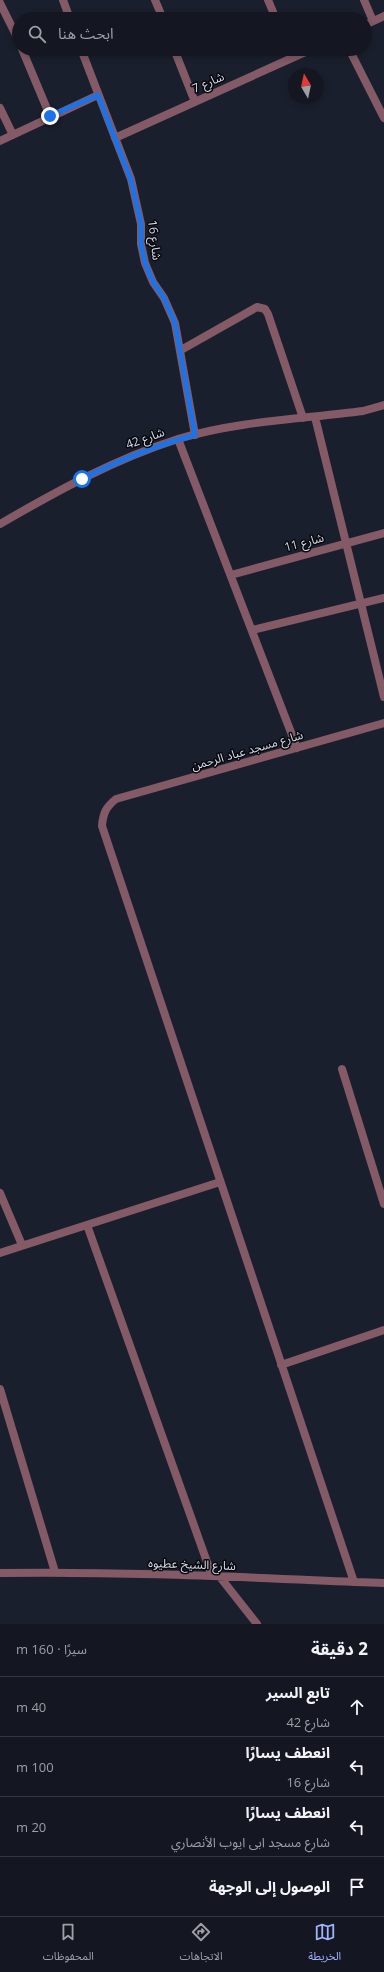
<!DOCTYPE html>
<html lang="ar">
<head>
<meta charset="utf-8">
<style>
  body { margin:0; font-family:"Open Sans","Noto Sans Arabic",sans-serif; background:#21242f; color:#f1f3f6; direction:rtl }
  .compass { position:absolute; left:288px; top:68px; width:36px; height:36px; border-radius:50%; background:#141722; box-shadow:0 2px 6px #0003; rotate:351deg }
  .stop { position:absolute; width:12px; height:12px; margin:-9px; border:3px solid #1a73e8; border-radius:50%; background:#fff }
  .stop.end { background:#1a73e8; border-color:#fff; box-shadow:0 1px 4px #0008 }
  .list { margin:0; padding:0; list-style:none }
  h2 { display:flex; justify-content:space-between; align-items:center; height:52px; margin:0; padding:0 16px; font-size:17px }
  h2 small { font-size:13px; font-weight:400; color:#9d9fa5 }
  .list li { display:grid; grid-template-columns:26px 1fr auto; gap:12px; align-items:center; box-sizing:border-box; height:60px; padding:0 16px; border-top:1px solid #333640 }
  .list b { display:block; font-size:15px; white-space:nowrap }
  .list p { margin:0; font-size:13px; white-space:nowrap; color:#9d9fa5 }
  .list em { font-size:13px; font-style:normal; color:#9d9fa5 }
  .icon { flex:none; width:22px; height:22px; fill:none; stroke:currentColor; stroke-width:2; stroke-linecap:round; stroke-linejoin:round }
  .map { position:relative; flex:none; width:384px; height:1624px; overflow:hidden; direction:ltr }
  .search { position:absolute; background:#141722; box-shadow:0 2px 6px #0003; left:12px; right:12px; top:12px; height:44px; display:flex; align-items:center; gap:10px; box-sizing:border-box; padding:0 14px; border-radius:22px; color:#9d9fa5; font-size:15px }
  .sheet { height:292px; background:#141722 }
  nav { display:flex; justify-content:space-around; align-items:center; box-sizing:border-box; height:56px; border-top:1px solid #333640; background:#141722; font-size:11px; color:#9d9fa5 }
  nav a { display:grid; justify-items:center; gap:2px }
  nav .on { color:#a0b3fd }
  .map>svg:first-child { display:block }
  .lines { fill:none; stroke-linecap:round; stroke-linejoin:round }
  .minor { stroke:#845a67; stroke-width:8 }
  .route { stroke:#1a73e8; stroke-width:5 }
  .labels { text-anchor:middle; dominant-baseline:central; stroke-width:3; stroke-linejoin:round; paint-order:stroke }
  .street-label { font-size:12px; fill:#d8dce6; stroke:#07090f }
</style>
</head>
<body>
<div class="map">
<svg width="384" height="1624" viewBox="0 0 384 1624">
  <rect width="100%" height="100%" fill="#1a1f2d"/>
  <g class="lines">
    <path class="minor" d="M63,0L70,19
      M155,0L163,19
      M268,0L276,19
      M364,0L373,21
      M0,3L19,41
      M53,19L68,14
      M365,25L384,16
      M22,49L50,116
      M81,49L131,179L141,224V244L145,263L153,282L164,298L175,323L195,435
      M174,49L195,102
      M288,49L292,58
      M349,49L384,118
      M0,108L13,135
      M115,138L312,49
      M0,141L98,95
      M181,350L257,307L265,309L268,314L303,418
      M315,417L384,697
      M178,439L297,748
      M0,524C57,491 115,459 178,439C237,421 302,419 363,411L384,405
      M231,575L384,533
      M252,630L384,598
      M342,1069L384,1204
      M0,1193L22,1245
      M87,1225L212,1576
      M0,1253L220,1182
      M281,1365L384,1330
      M0,1389L55,1572
      M0,1573C128,1571 256,1578 384,1583
      M220,1577L257,1624
      M354,1582L102,826C103,813 106,807 116,799L384,723"/>
  </g>
  <g class="lines">
    <path class="route" d="M50,116L98,95L131,180L141,224V244L145,263L153,282L164,298L175,323L195,435C156,445 118,461 82,479"/>
  </g>
  <g class="labels">
    <g class="street-label">
      <text transform="translate(208 82) rotate(-24)">شارع 7</text>
      <text transform="translate(155 240) rotate(83)">شارع 16</text>
      <text transform="translate(145 438) rotate(-20)">شارع 42</text>
      <text transform="translate(304 542) rotate(-15)">شارع 11</text>
      <text transform="translate(247 750) rotate(-16)">شارع مسجد عباد الرحمن</text>
      <text transform="translate(192 1564) rotate(2)">شارع الشيخ عطيوه</text>
    </g>
  </g>
</svg>
<svg class="compass" viewBox="-18 -18 36 36"><path d="M0-13l5 13h-10z" fill="#e53935"/><path d="M0 13l5-13h-10z" fill="#9d9fa5"/></svg>
<div class="stop" style="left:82px;top:479px"></div>
<div class="stop end" style="left:50px;top:116px"></div>
<div class="search"><svg class="icon" aria-label="search" viewBox="0 0 24 24"><circle cx="10" cy="10" r="6"/><path d="M15 15l6 6"/></svg>ابحث هنا</div>
</div>
<section class="sheet">
<h2>2 دقيقة<small>سيرًا · 160 m</small></h2>
<ul class="list">
<li><svg class="icon" aria-label="ahead" viewBox="0 0 24 24"><path d="M12 20V5M6 11l6-6 6 6"/></svg><div><b>تابع السير</b><p>شارع 42</p></div><em>40 m</em></li>
<li><svg class="icon" aria-label="left" viewBox="0 0 24 24"><path d="M17 20v-9H6M10 6l-5 5 5 5"/></svg><div><b>انعطف يسارًا</b><p>شارع 16</p></div><em>100 m</em></li>
<li><svg class="icon" aria-label="left" viewBox="0 0 24 24"><path d="M17 20v-9H6M10 6l-5 5 5 5"/></svg><div><b>انعطف يسارًا</b><p>شارع مسجد ابى ايوب الأنصاري</p></div><em>20 m</em></li>
<li><svg class="icon" aria-label="arrive" viewBox="0 0 24 24"><path d="M6 21V4h12l-3 4 3 4H6"/></svg><div><b>الوصول إلى الوجهة</b></div></li>
</ul>
</section>
<nav>
<a class="on"><svg class="icon" aria-label="map" viewBox="0 0 24 24"><path d="M3 6l6-2 6 2 6-2v14l-6 2-6-2-6 2zM9 4v14M15 6v14"/></svg>الخريطة</a>
<a><svg class="icon" aria-label="directions" viewBox="0 0 24 24"><path d="M12 3l9 9-9 9-9-9zM9 14v-3h6M13 9l2 2-2 2"/></svg>الاتجاهات</a>
<a><svg class="icon" aria-label="saved" viewBox="0 0 24 24"><path d="M7 4h10v16l-5-4-5 4z"/></svg>المحفوظات</a>
</nav>
</body>
</html>
